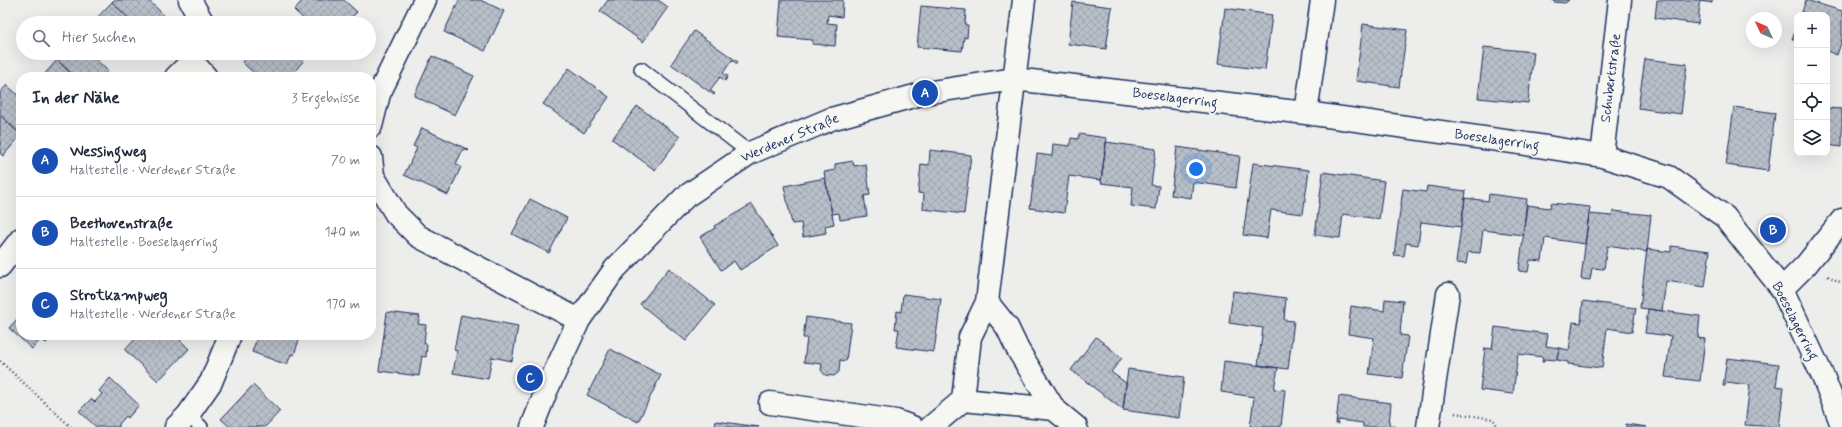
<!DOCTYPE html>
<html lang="de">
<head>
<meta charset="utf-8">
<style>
  body { margin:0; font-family:Mynerve,sans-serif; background:#f6f6f7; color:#1f2937 }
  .controls { position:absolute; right:12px; top:12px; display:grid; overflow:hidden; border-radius:8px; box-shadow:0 4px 16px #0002 }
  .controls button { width:36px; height:36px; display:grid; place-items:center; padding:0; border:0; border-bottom:1px solid #e0e1e3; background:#fff; color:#1f2937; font:20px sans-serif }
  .compass { position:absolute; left:1746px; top:12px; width:36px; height:36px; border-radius:50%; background:#fff; box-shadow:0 4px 16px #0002; rotate:314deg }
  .you { position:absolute; left:1196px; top:169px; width:14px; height:14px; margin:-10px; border:3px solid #fff; border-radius:50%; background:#1a73e8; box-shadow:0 0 0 6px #1a73e833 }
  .badge { display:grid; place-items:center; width:26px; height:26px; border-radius:50%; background:#b45309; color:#fff; font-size:13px; font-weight:700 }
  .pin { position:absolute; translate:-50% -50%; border:2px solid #fff; box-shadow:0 1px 4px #0006 }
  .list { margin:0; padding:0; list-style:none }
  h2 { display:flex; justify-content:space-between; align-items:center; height:52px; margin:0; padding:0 16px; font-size:17px }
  h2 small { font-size:13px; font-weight:400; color:#747a83 }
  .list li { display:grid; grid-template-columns:26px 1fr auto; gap:12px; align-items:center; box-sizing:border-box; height:72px; padding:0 16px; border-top:1px solid #e0e1e3 }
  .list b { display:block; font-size:15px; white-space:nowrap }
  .list p { margin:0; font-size:13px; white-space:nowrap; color:#747a83 }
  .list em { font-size:13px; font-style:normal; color:#747a83 }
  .icon { flex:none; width:22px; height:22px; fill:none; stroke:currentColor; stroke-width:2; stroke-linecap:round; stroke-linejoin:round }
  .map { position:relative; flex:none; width:1842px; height:427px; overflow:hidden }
  .search { position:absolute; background:#fff; box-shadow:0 4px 16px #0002; left:16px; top:16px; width:360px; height:44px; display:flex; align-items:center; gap:10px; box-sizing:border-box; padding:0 14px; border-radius:22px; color:#747a83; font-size:15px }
  .panel { position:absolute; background:#fff; box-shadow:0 4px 16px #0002; left:16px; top:72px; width:360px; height:268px; border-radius:16px }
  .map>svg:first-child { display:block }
  .building { fill:url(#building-cross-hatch); stroke:#1b2f5e }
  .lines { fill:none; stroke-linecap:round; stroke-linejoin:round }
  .lane-casing { stroke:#1b2f5e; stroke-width:16 }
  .street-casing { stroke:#1b2f5e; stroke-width:25 }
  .path { stroke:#1b2f5e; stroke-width:2.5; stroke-dasharray:1 3; stroke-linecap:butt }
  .lane { stroke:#f6f6f2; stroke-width:13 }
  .street { stroke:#f6f6f2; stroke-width:22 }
  .labels { text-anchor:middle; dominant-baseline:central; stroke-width:3.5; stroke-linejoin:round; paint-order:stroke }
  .street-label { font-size:14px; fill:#1b2f5e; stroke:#f6f6f2 }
</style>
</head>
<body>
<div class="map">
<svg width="1842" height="427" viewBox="0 0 1842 427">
  <defs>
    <pattern id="building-cross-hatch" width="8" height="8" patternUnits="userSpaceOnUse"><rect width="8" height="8" fill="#b9bfc8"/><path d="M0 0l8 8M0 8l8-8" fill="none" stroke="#9ea4ae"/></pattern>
  </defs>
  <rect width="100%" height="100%" fill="#edeeec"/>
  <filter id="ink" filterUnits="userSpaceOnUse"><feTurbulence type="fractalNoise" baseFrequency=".025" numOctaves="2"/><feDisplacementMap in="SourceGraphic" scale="8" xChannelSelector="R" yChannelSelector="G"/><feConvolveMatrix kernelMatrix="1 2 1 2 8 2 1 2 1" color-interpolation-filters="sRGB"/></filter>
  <g filter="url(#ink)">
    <path class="building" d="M114,0H148L163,14L154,23H133L112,2Z
      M303,0H344L357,12L348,21L350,23H308L294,10Z
      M459,0H480L504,11L485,51L444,32Z
      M608,0H658L668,7L643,42L600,11Z
      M781,0H843L842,17L828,15L827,23L837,24L835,46L812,44L813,40L778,37Z
      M1552,0H1569L1565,3L1554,2Z
      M1657,0H1712V3L1700,1L1698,24L1655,18Z
      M1806,0L1842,11V40L1837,55L1827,51V15H1801Z
      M112,2L133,23L93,22Z
      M1073,2L1112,7L1106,49L1068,44Z
      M921,6L966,10L965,25H968L967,38L964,37L962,51L917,47Z
      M1225,8L1272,15L1265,70L1218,64Z
      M1363,24L1407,30L1399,87L1356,81Z
      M1797,26V41L1792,39Z
      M694,31L738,62L737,64L732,60L723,73L728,76L725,81L720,77L710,90L715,94L714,95L671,64Z
      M1484,47L1534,52L1528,103L1478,98Z
      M64,53H89L108,71L103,77H75L57,60Z
      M250,53H297L304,60L290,77H258L242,62Z
      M432,56L474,76L455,115L414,96Z
      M1645,59L1687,64L1681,114L1638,108Z
      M57,60L75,77H42Z
      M569,68L609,97L584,133L543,104Z
      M7,85L21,98V135L0,115V92Z
      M637,106L680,137L655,170L612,139Z
      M1734,107L1775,113L1768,171L1726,165Z
      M1827,108L1842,109V147L1827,145Z
      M0,115L21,135L3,156L0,153Z
      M422,128L469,150L468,151L463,149L456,164L461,167L448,195L404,175L417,148L413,146Z
      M1079,134L1107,138L1101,180L1069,176L1064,213L1030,208L1037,154L1052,156L1053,144L1070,146L1071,138L1078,139Z
      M1106,142L1156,149L1151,185L1159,186L1156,209L1131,206L1133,187L1101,183Z
      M1177,147L1240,156L1236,188L1193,182L1191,198L1171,195Z
      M930,150L971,155L964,214L923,209L924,194L918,193L921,164L929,165Z
      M853,161L854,166L866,164L870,195L864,196L867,216L840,220L839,213L832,214L824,172L835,170V164Z
      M1253,163L1309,170L1303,214L1271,210L1267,238L1243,235Z
      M1323,172L1384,181L1379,219L1343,214L1340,238L1315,235Z
      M825,178L834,224L825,226L826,233L803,237L801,223L792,224L784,186Z
      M1427,186L1466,191L1461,227L1421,222L1418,245L1406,243L1404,256L1394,255L1403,189L1426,192Z
      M1489,194L1527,199L1523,235L1483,230L1480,253L1468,252L1466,264L1456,263L1465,198L1488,201Z
      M530,199L567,218L549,253L512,234Z
      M1551,203L1590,207L1585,244L1545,238L1542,261L1530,260L1528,272L1519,271L1527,205L1550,208Z
      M752,204L778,246L740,270L734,261L721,270L700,237L715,228L714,226Z
      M1613,211L1651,215L1647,252L1607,246L1604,269L1592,268L1590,280L1581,279L1589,214L1612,216Z
      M1671,246L1710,251L1705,287L1666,281L1662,311L1640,308L1647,249L1671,252Z
      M669,268L715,305L686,341L640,304Z
      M1233,291L1286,298L1284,320L1294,321L1288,369L1258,365L1263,328L1229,323Z
      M903,294L941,299L934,352L896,347L899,329H895L897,311L901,312Z
      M1385,299L1403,301L1400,335L1408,336L1402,378L1369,374L1374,338L1348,334L1351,306L1384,311Z
      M1583,301L1636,308L1632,332L1607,328L1602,368L1568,364V362L1557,360L1559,348L1569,350L1573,322L1581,323Z
      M21,309V335H53L46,343L41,339L32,349L9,328L20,316L17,313Z
      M1648,309L1700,316L1698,338L1705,339L1700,381L1665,377L1671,336L1645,333Z
      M387,312L420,316L418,324L426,325L424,343L427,344L426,357L422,356L419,376L379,371Z
      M461,315L518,326L512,361L492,357L488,379L453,373L457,351L454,350Z
      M806,317L851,323L846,361L840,360L839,372L834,376L825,375L821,370L822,364L804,362L807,338H803Z
      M1495,327L1548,334L1546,346L1559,348L1557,360L1544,359V362H1542L1543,357L1518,354L1513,394L1480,390L1485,348L1492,349Z
      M139,335H175L189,349L158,381L125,350Z
      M258,335H299L297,339L299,340L294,355L291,354L287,365L252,352Z
      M1096,337L1122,358L1111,372L1126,383L1123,410L1071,370Z
      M610,349L661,375L638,422L587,395Z
      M1727,358L1779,364L1776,386L1784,387L1779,427L1745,425L1750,385L1726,382L1725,386H1723Z
      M1224,361L1278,368L1274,389L1285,390L1281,427H1250L1254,397L1221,392Z
      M1128,369L1184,377L1179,418L1123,410Z
      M110,378L139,405L128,418L126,416L119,424V427H96L79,411L91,399L95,402L102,394L99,391Z
      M253,385L280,411L265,427H230L221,419Z
      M1339,396L1391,403L1389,425L1396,427H1363V423L1338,420V424H1336Z
      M716,421L759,427H715Z
      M1626,424L1647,427H1626Z"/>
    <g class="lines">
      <defs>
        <path id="lane" d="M641,69L750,153
          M188,415L201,427"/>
        <path id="street" d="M190,0L203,23
          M196,53L192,61L206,77
          M176,77L192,61
          M1306,113L1322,0
          M371,126L379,94L425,0
          M1602,156L1620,0
          M371,157L373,176L396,214L418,236L579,320
          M0,266L21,239
          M1782,289L1806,265L1842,220
          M987,302L1007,327L1018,350L1054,409L1076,427
          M963,400L1054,409
          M770,403L896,421L912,427
          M176,427L188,415L211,382L230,335
          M532,427L547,389L579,320L615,269L685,197L750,153L831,119L925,93L1014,79L1306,113L1533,145L1602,156L1669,177L1725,217L1782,289L1824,379L1842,425
          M931,427L963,400L970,337L987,302L1024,0
          M1428,427L1448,294"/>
      </defs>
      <use href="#lane" class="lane-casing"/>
      <use href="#street" class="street-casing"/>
      <path class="path" d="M1828,276L1842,283
        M0,361L71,427
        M1455,413L1493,419L1498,427"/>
      <use href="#lane" class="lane"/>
      <use href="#street" class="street"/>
    </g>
  </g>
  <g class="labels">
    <g class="street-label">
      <text transform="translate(1611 78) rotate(-83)">Schubertstraße</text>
      <text transform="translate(1175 98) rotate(7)">Boeselagerring</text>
      <text transform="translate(790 138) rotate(-23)">Werdener Straße</text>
      <text transform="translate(1497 140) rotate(8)">Boeselagerring</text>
      <text transform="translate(1795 321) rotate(63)">Boeselagerring</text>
    </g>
  </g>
</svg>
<div class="controls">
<button>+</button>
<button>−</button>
<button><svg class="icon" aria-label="locate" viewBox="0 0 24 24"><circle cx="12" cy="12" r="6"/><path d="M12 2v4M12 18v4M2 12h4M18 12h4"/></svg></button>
<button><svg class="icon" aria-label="layers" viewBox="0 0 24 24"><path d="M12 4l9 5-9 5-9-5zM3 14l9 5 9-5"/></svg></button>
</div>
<svg class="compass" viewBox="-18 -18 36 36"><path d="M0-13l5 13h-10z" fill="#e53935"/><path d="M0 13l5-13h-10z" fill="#747a83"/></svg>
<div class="you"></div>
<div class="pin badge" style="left:925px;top:93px;background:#1a4fb4">A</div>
<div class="pin badge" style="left:1773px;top:230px;background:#1a4fb4">B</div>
<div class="pin badge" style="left:530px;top:378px;background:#1a4fb4">C</div>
<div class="search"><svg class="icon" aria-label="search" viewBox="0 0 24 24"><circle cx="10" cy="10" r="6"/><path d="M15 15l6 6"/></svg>Hier suchen</div>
<section class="panel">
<h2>In der Nähe<small>3 Ergebnisse</small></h2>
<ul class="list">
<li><span class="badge" style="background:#1a4fb4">A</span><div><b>Wessingweg</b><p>Haltestelle · Werdener Straße</p></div><em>70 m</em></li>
<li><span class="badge" style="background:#1a4fb4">B</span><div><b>Beethovenstraße</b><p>Haltestelle · Boeselagerring</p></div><em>140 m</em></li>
<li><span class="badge" style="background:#1a4fb4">C</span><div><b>Strotkampweg</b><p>Haltestelle · Werdener Straße</p></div><em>170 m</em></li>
</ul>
</section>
</div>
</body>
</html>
